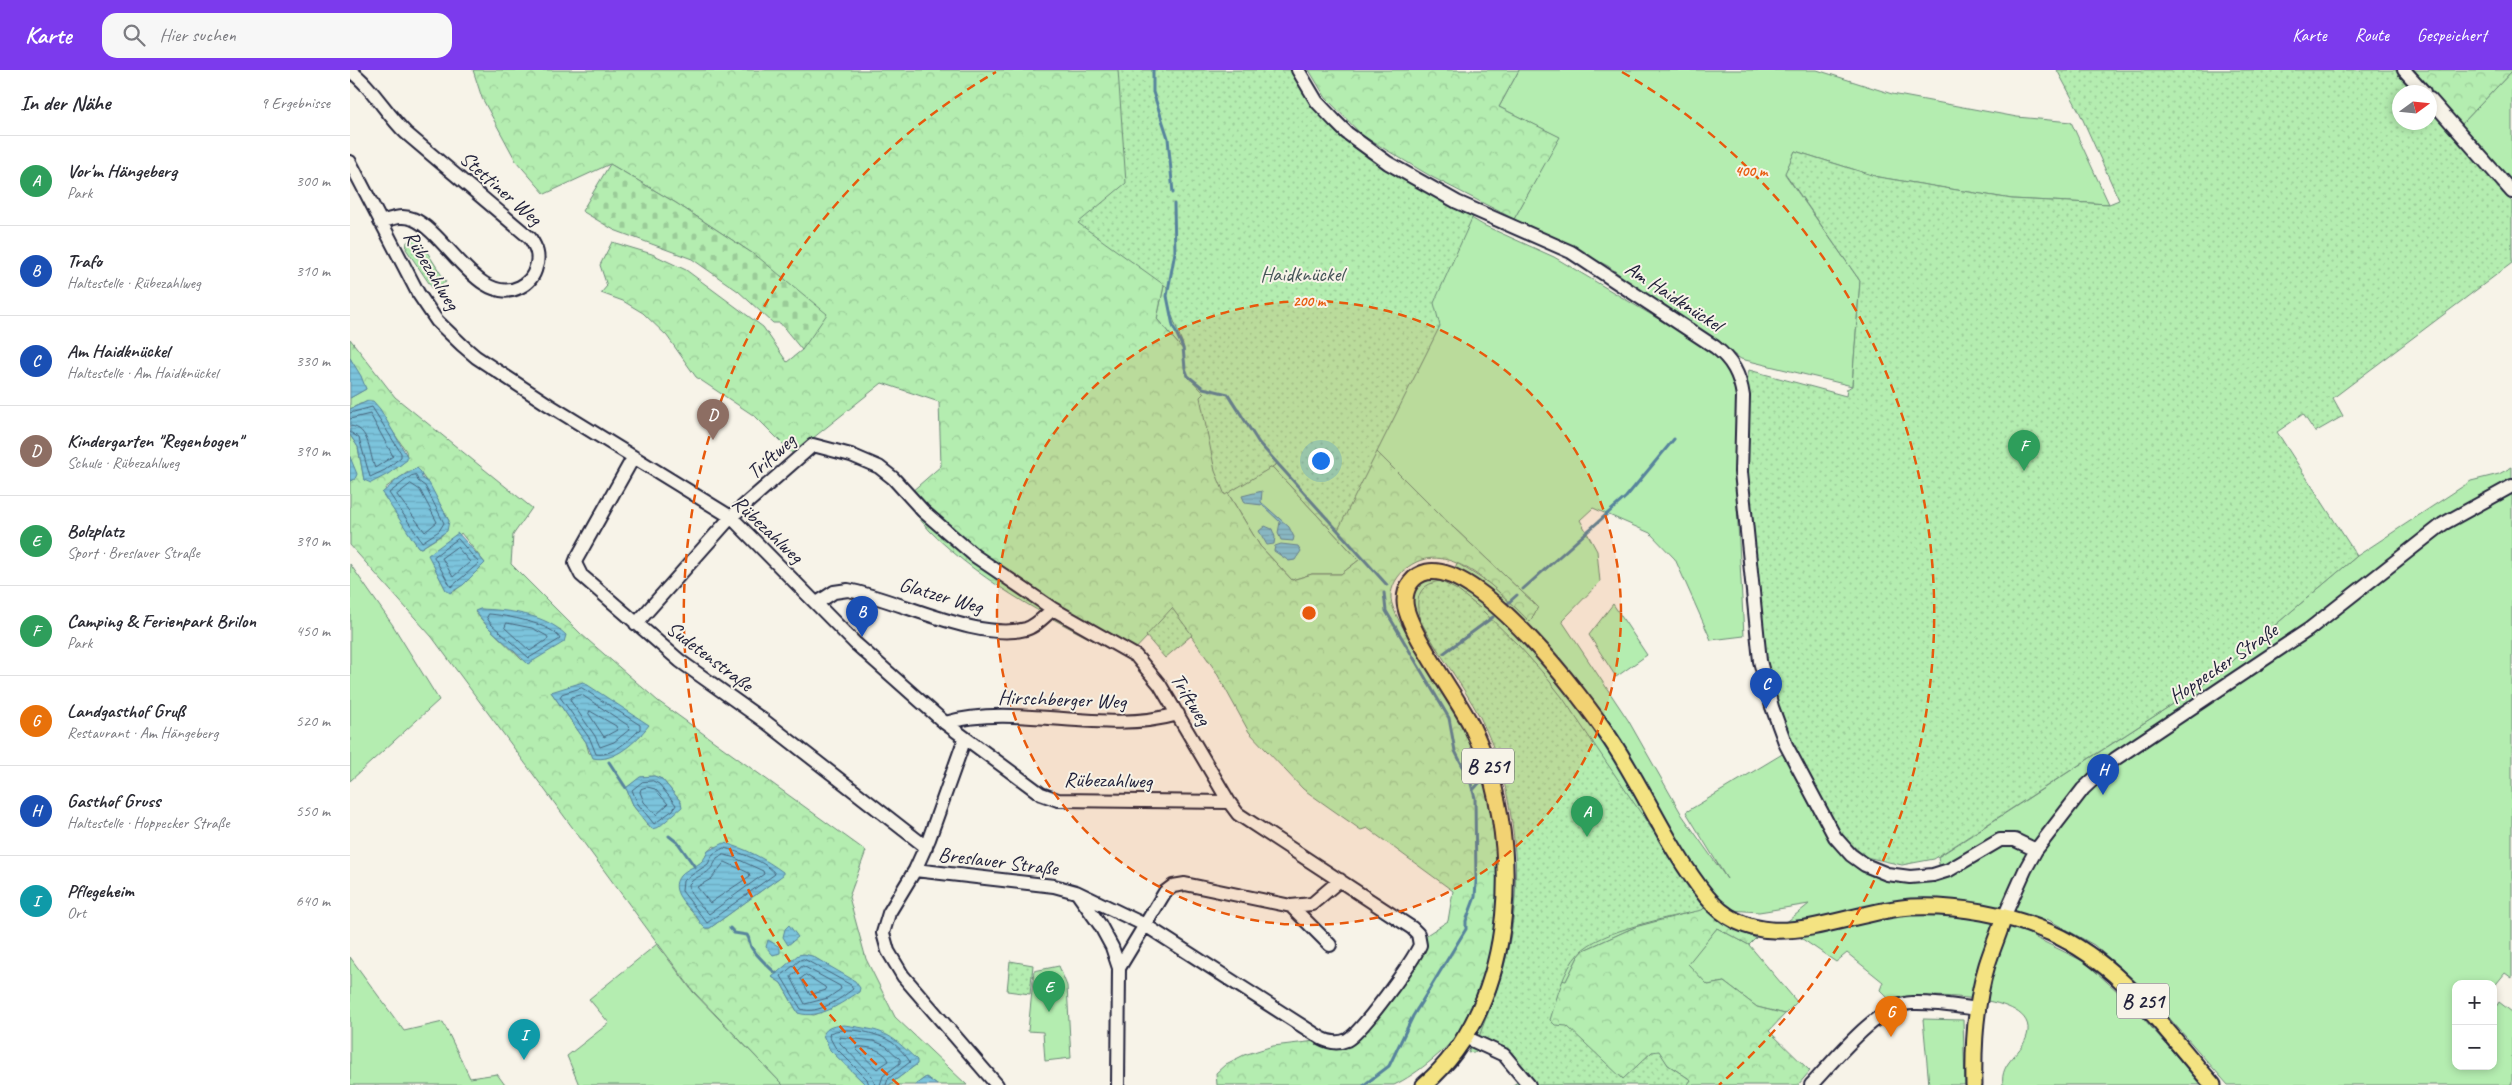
<!DOCTYPE html>
<html lang="de">
<head>
<meta charset="utf-8">
<style>
  body { margin:0; font-family:Caveat,sans-serif; background:#f7f7f7; color:#2b2b33 }
  .controls { position:absolute; right:15px; bottom:15px; display:grid; overflow:hidden; border-radius:10px; box-shadow:0 2px 8px #0003 }
  .controls button { width:45px; height:45px; display:grid; place-items:center; padding:0; border:0; border-bottom:1px solid #e1e1e2; background:#fff; color:#2b2b33; font:25px sans-serif }
  .compass { position:absolute; left:2042px; top:15px; width:45px; height:45px; border-radius:50%; background:#fff; box-shadow:0 2px 8px #0003; rotate:75deg }
  .you { position:absolute; left:970px; top:390px; width:18px; height:18px; margin:-12px; border:4px solid #fff; border-radius:50%; background:#1a73e8; box-shadow:0 0 0 8px #1a73e833 }
  .badge { display:grid; place-items:center; width:32px; height:32px; border-radius:50%; background:#7c3aed; color:#fff; font-size:16px; font-weight:700 }
  .pin { position:absolute; translate:-50% -41px; filter:drop-shadow(0 1px 2px #0008) }
  .pin::after { content:''; position:absolute; top:26px; width:18px; height:15px; background:inherit; clip-path:polygon(0 0,100% 0,50% 100%) }
  .list { margin:0; padding:0; list-style:none }
  h2 { display:flex; justify-content:space-between; align-items:center; height:65px; margin:0; padding:0 20px; font-size:21px }
  h2 small { font-size:16px; font-weight:400; color:#7c7c81 }
  .list li { display:grid; grid-template-columns:32px 1fr auto; gap:15px; align-items:center; box-sizing:border-box; height:90px; padding:0 20px; border-top:1px solid #e1e1e2 }
  .list b { display:block; font-size:19px; white-space:nowrap }
  .list p { margin:0; font-size:16px; white-space:nowrap; color:#7c7c81 }
  .list em { font-size:16px; font-style:normal; color:#7c7c81 }
  .icon { flex:none; width:28px; height:28px; fill:none; stroke:currentColor; stroke-width:2; stroke-linecap:round; stroke-linejoin:round }
  .map { position:relative; flex:none; width:2162px; height:1015px; overflow:hidden }
  header { display:flex; align-items:center; gap:30px; box-sizing:border-box; height:70px; padding:0 25px; background:#7c3aed; color:#fff }
  header strong { font-size:24px }
  nav { display:flex; gap:28px; margin-inline-start:auto; font-size:18px }
  .search { width:350px; height:45px; background:#f7f7f7; display:flex; align-items:center; gap:12px; box-sizing:border-box; padding:0 18px; border-radius:15px; color:#7c7c81; font-size:19px }
  main { display:flex }
  aside { flex:1; background:#fff }
  .map>svg:first-child { display:block }
  .grass { fill:#b4edb0; stroke:#6b8876 }
  .forest { fill:url(#forest-crowns); stroke:#6b8876; fill-rule:evenodd }
  .cemetery { fill:url(#cemetery-stones); stroke:#6b8876 }
  .park { fill:url(#park-dots); stroke:#6b8876 }
  .water { fill:url(#water-rules); stroke:#57839c }
  .lines { fill:none; stroke-linecap:round; stroke-linejoin:round }
  .shore { stroke:#46637b; stroke-width:1 }
  .stream { stroke:#57839c; stroke-width:3 }
  .minor-casing { stroke:#22223b; stroke-width:16 }
  .major-casing { stroke:#22223b; stroke-width:19 }
  .minor { stroke:#f7f3e8; stroke-width:12 }
  .major { stroke:#f4e382; stroke-width:15 }
  .ring { fill:none; stroke:#e8590c; stroke-width:2.5; stroke-dasharray:9 6 }
  .labels { text-anchor:middle; dominant-baseline:central; stroke-width:4; stroke-linejoin:round; paint-order:stroke }
  .shield { fill:#f7f3e8; stroke:#62616f; stroke-width:1 }
  .shield-label { font-size:20px; font-weight:bold; fill:#22223b }
  .street-label { font-size:21px; fill:#22223b; stroke:#f7f3e8 }
  .park-label { font-size:21px; fill:#465558; stroke:#f7f3e8 }
  .centre { fill:#e8590c; stroke:#f7f3e8; stroke-width:2.5 }
  .ring-label { font-size:15px; text-anchor:middle; font-weight:bold; fill:#e8590c; stroke:#f7f3e8; stroke-width:4; stroke-linejoin:round; paint-order:stroke }
</style>
</head>
<body>
<header>
<strong>Karte</strong>
<div class="search"><svg class="icon" aria-label="search" viewBox="0 0 24 24"><circle cx="10" cy="10" r="6"/><path d="M15 15l6 6"/></svg>Hier suchen</div>
<nav><a>Karte</a><a>Route</a><a>Gespeichert</a></nav>
</header>
<main>
<aside>
<h2>In der Nähe<small>9 Ergebnisse</small></h2>
<ul class="list">
<li><span class="badge" style="background:#2e9e5b">A</span><div><b>Vor'm Hängeberg</b><p>Park</p></div><em>300 m</em></li>
<li><span class="badge" style="background:#1a4fb4">B</span><div><b>Trafo</b><p>Haltestelle · Rübezahlweg</p></div><em>310 m</em></li>
<li><span class="badge" style="background:#1a4fb4">C</span><div><b>Am Haidknückel</b><p>Haltestelle · Am Haidknückel</p></div><em>330 m</em></li>
<li><span class="badge" style="background:#8d6e63">D</span><div><b>Kindergarten &quot;Regenbogen&quot;</b><p>Schule · Rübezahlweg</p></div><em>390 m</em></li>
<li><span class="badge" style="background:#2e9e5b">E</span><div><b>Bolzplatz</b><p>Sport · Breslauer Straße</p></div><em>390 m</em></li>
<li><span class="badge" style="background:#2e9e5b">F</span><div><b>Camping &amp; Ferienpark Brilon</b><p>Park</p></div><em>450 m</em></li>
<li><span class="badge" style="background:#e8710a">G</span><div><b>Landgasthof Gruß</b><p>Restaurant · Am Hängeberg</p></div><em>520 m</em></li>
<li><span class="badge" style="background:#1a4fb4">H</span><div><b>Gasthof Gruss</b><p>Haltestelle · Hoppecker Straße</p></div><em>550 m</em></li>
<li><span class="badge" style="background:#0f9aa8">I</span><div><b>Pflegeheim</b><p>Ort</p></div><em>640 m</em></li>
</ul>
</aside>
<div class="map">
<svg width="2162" height="1015" viewBox="0 0 2162 1015">
  <defs>
    <pattern id="forest-crowns" width="20" height="18" patternUnits="userSpaceOnUse" patternTransform="scale(1.25)"><rect width="20" height="18" fill="#b4edb0"/><path d="M2 6a3 3 0 1 1 6 0M12 15a3 3 0 1 1 6 0" fill="none" stroke="#9acb98"/></pattern>
    <pattern id="cemetery-stones" width="16" height="16" patternUnits="userSpaceOnUse" patternTransform="scale(1.25)"><rect width="16" height="16" fill="#b4edb0"/><path d="M2 7V4a2 2 0 0 1 4 0v3zM10 15v-3a2 2 0 0 1 4 0v3z" fill="#9acb98"/></pattern>
    <pattern id="park-dots" width="8" height="8" patternUnits="userSpaceOnUse" patternTransform="scale(1.25)"><rect width="8" height="8" fill="#b4edb0"/><path d="M2 2h.1M6 6h.1" fill="none" stroke="#9acb98" stroke-width="1.8" stroke-linecap="round"/></pattern>
    <pattern id="water-rules" width="6" height="5" patternUnits="userSpaceOnUse" patternTransform="scale(1.25)"><rect width="6" height="5" fill="#7bc4dc"/><path d="M0 2.5h6" fill="none" stroke="#6aa8be"/></pattern>
  </defs>
  <rect width="100%" height="100%" fill="#f7f3e8"/>
  <filter id="ink" filterUnits="userSpaceOnUse"><feTurbulence type="fractalNoise" baseFrequency=".02" numOctaves="2"/><feDisplacementMap in="SourceGraphic" scale="10" xChannelSelector="R" yChannelSelector="G"/><feConvolveMatrix kernelMatrix="1 2 1 2 8 2 1 2 1" color-interpolation-filters="sRGB"/></filter>
  <g filter="url(#ink)">
    <path class="grass" d="M1169,0H1467L1542,24L1667,47L1721,52L1759,134L1662,129L1528,107L1445,81L1435,104L1510,211L1502,316L1391,289L1328,248L1258,196L1164,149L1209,67L1149,37Z
      M2162,1V115L2110,56Z
      M983,65L1133,155L1204,187L1359,279L1378,299L1386,318L1387,436L1394,566L1361,570L1325,489L1300,463L1243,438L1230,450L1247,481L1250,512L1212,551L1278,650L1332,745L1377,809L1336,742L1434,683C1453,719 1481,793 1522,806C1544,814 1568,809 1591,807L1588,787L1860,610L2007,486L2121,411L2149,404L2162,397V908L2155,903L2143,918V914H2106V996H2143V942L2149,932L2162,942V1015H1878L1793,918L1744,875L1697,849L1686,868L1735,892L1779,932L1852,1015H1653C1649,990 1675,984 1678,961C1682,921 1563,924 1539,929L1530,920L1533,912L1497,883L1486,892L1448,866L1513,854L1518,836L1468,849L1434,854L1459,834L1409,842L1381,840L1367,828L1353,840L1285,857L1234,880L1228,887L1216,911L1271,1015H1163L1171,1010C1156,992 1143,977 1118,983C1128,950 1144,920 1154,887C1177,807 1167,710 1126,637C1122,630 1118,621 1113,614C1101,595 1065,556 1062,535C1059,507 1080,507 1100,511L1107,493L1140,514L1180,551L1188,537L1088,443L922,385L807,249L831,136Z
      M912,386L1009,490L991,504H962L942,510L910,476L876,420Z
      M0,494L42,554L89,630L0,711Z
      M1263,534L1297,585L1266,607L1239,565Z
      M1367,858L1399,875L1447,932L1435,944L1407,937L1374,912L1358,915L1337,894Z
      M307,874L343,922L433,1015H229L217,986L259,953L239,929Z
      M0,887L54,961L93,952L120,1008L147,1004L155,1015H0Z
      M709,896L717,916L721,988L695,991L693,962L678,961L684,901Z
      M1573,949L1613,950L1615,1015H1579Z"/>
    <path class="forest" d="M123,0H774L831,135L807,249L922,385L970,325L1088,443L1188,537L1180,552C1151,524 1100,466 1058,497C1048,504 1040,517 1041,529C1043,546 1066,578 1075,592C1094,624 1114,654 1129,688C1159,755 1154,892 1115,955C1102,976 1066,1005 1044,1015H867L866,1003L876,994L894,985L923,976L992,968L1008,957L1075,866L1098,851L1103,821L1017,758L1011,760L953,719L899,662L865,600L823,540L777,588C708,552 636,517 580,461C571,451 562,439 553,429L591,396L589,332L532,313L443,384L406,347L346,307L317,266L293,243L273,231L251,223L257,216L250,195L262,172L302,184L336,200L413,257L437,292L452,280L408,187L326,133L260,94L195,124L166,91L132,28ZM912,386L1009,490L991,504H962L942,510L910,476L876,420Z
      M959,0H1169L1149,37L1210,67L1164,149L1082,107L1013,66L976,28Z
      M2060,0H2162V1L2110,56Z
      M0,269L45,327L182,438L163,465L161,494L231,564L308,631L516,781L499,827L516,889L545,947L617,1015H587L576,1007L565,1015H539L567,994L473,965L481,980L516,1015H433L343,921L82,567L0,475V365L8,377L14,410L47,398L57,389L56,381L23,332L10,334L0,339V328L16,319L0,288ZM67,398C79,414 89,432 99,451L92,465L71,478L68,477L42,436L35,418L58,402ZM111,463L135,493L105,521L96,520L85,498ZM131,539L186,548L211,560L172,590L138,557L125,542ZM201,622L292,664L270,682L256,688L239,683L236,672ZM304,706L312,709L331,732L300,758L284,737L276,718L291,707ZM364,776L430,807L360,858H356L334,833L345,797L354,790L358,781ZM462,886L479,897L483,938L464,945L448,943L431,913L422,907Z
      M1356,838C1372,853 1386,861 1406,868L1399,875L1367,858L1338,894L1358,915L1374,912L1407,937L1435,944L1419,961L1460,1001L1448,1015H1337L1341,1010L1318,995L1313,988L1302,982L1269,1013L1200,961L1194,929L1206,909L1216,911L1228,887L1234,880L1285,857Z"/>
    <path class="cemetery" d="M260,94L326,133L408,187L477,244L452,280L430,253H423L388,221L342,189L264,160L232,141Z"/>
    <path class="park" d="M768,0H943L962,32L1089,128L1123,146L1084,233L1090,256L988,460L927,394L875,425L865,401L850,327L854,323L835,303C834,294 835,282 833,275C826,255 817,238 817,217L728,153L776,113Z
      M1707,0H2045L2065,22H2050V52H2080V39L2162,132V193L1983,328L1993,346L1965,362L1953,344L1927,362L2007,486L1860,610L1584,789L1552,795L1516,787L1487,762L1431,652L1415,585L1398,424L1394,324L1399,300L1496,326L1497,319L1502,316L1510,211L1435,103L1445,81L1528,107L1662,129L1759,134L1769,130L1729,41Z
      M67,166L96,212L83,219L56,179L57,172Z
      M1090,511L1107,520L1130,538L1169,576L1193,603L1212,627L1301,758L1317,776L1356,829V836L1352,840C1321,847 1250,860 1229,883C1213,900 1207,928 1200,950L1205,955L1217,956L1273,1009L1302,982L1309,981L1318,995L1341,1010L1337,1015H1187L1181,1006L1150,976L1130,971L1129,967C1138,941 1150,915 1156,888C1175,811 1166,719 1130,647C1112,614 1088,583 1070,550C1065,530 1067,515 1090,511Z
      M822,538L842,565L815,588L796,566Z
      M660,891L683,895L680,924L657,921Z"/>
    <path class="water" d="M0,288L11,306L16,319L0,328Z
      M18,331H23L30,339L57,386V390L38,404L21,413L14,410L8,377L0,365V339Z
      M0,387L7,404L5,409L0,411Z
      M67,398L71,402L72,408L79,413L99,451L97,461L71,478L68,477L32,423L49,408Z
      M912,421L911,432L939,457L944,467L943,471L931,470L928,463L930,452L912,435L895,433L892,426Z
      M915,456L922,459L925,467L924,474L917,475L909,461Z
      M108,463L135,493L113,515L100,523L96,520L78,485Z
      M931,474L948,476L951,481L945,490L939,491L924,481L925,476Z
      M130,539C158,540 195,544 216,565L214,572L178,594L138,557L125,541Z
      M233,612L299,655C287,671 264,693 243,688L236,672L201,622Z
      M304,706L312,709L331,732L332,737L309,757L302,759L284,737L276,718L290,707Z
      M374,773C395,778 415,789 433,802V805L360,858H355C351,855 349,850 346,846C338,836 318,821 330,806C341,794 351,799 358,781Z
      M439,855L448,867L438,875L433,867L435,859Z
      M418,870L430,877V883L423,885L416,877Z
      M454,884L462,886L505,911L510,918L509,922C491,933 470,950 448,943L431,913L422,907L448,885Z
      M494,955C535,961 537,961 567,990V994L539,1015H516L480,980L473,965C477,956 485,956 494,955Z
      M576,1007L587,1015H565Z"/>
    <g class="lines">
      <path class="shore" d="M0,343L22,337L51,383V387L35,400L20,407L9,368L0,362
        M0,349L20,344L43,386L25,398C19,384 20,357 0,356
        M66,405L68,411L75,416L94,453L89,461L72,472L39,423L61,406Z
        M61,414L70,420L87,452L75,462L47,425Z
        M108,469L129,493L101,517L84,487Z
        M107,477L120,492L103,507L92,488Z
        M139,544C154,545 204,554 210,569L179,588L141,554L137,548Z
        M157,553L182,558L197,566L198,569L180,581L155,558Z
        M232,618L290,655V659C281,669 261,687 246,684L240,669L210,627L212,624Z
        M232,625L279,656L280,659L264,672L250,677L245,666L220,630L222,627Z
        M240,641L266,656L267,660L254,667L239,644Z
        M303,711L309,714L326,735L323,740L304,754L288,734L282,720L292,712Z
        M297,717L305,719L318,734L306,745L294,732L290,722L291,719Z
        M374,778C387,781 419,793 425,804L357,853L332,821L333,811L358,794L363,784Z
        M374,785L383,787L413,801L414,804L359,844C352,836 338,826 339,814C350,802 359,808 367,788Z
        M375,792L399,803L400,806L360,833L347,817L361,809Z
        M454,889L501,915L503,919C490,929 468,945 451,939L431,906L450,890Z
        M453,896L490,916L491,919L478,928L455,934L441,907Z
        M456,905L475,917L476,920L460,925L451,909Z
        M507,977C518,976 535,980 539,991L527,999L507,980Z
        M519,1015L517,1009L485,977L479,966L480,963C494,956 524,962 538,970C546,974 556,985 560,992L538,1009L536,1015
        M525,1015L522,1006L490,973L489,967L524,971L536,976L550,989V993L533,1006L530,1015"/>
      <path class="stream" d="M803,0V22L818,68L823,123
        M824,134L825,182L817,226L823,256L833,278L835,298L838,306L853,318L878,324L909,373L1037,515
        M1173,519L1276,427L1324,369
        M1157,534L1167,525
        M1094,583L1143,547
        M259,692L276,718
        M1123,720L1132,710
        M319,766L328,773L345,797
        M380,858L384,863L397,865C400,869 399,873 401,877C403,881 421,900 426,903
        M1014,1015L1039,996L1063,946L1116,859V851L1125,827L1126,812L1125,728L1120,710L1105,681L1099,648L1036,541L1034,523"/>
      <defs>
        <path id="minor" d="M948,0L967,32L985,51L997,63L1038,93L1107,132L1221,182L1365,277C1382,290 1390,305 1393,326L1391,402L1410,591L1422,637L1436,675L1485,767L1501,785L1515,795L1537,804L1560,807L1583,805L1599,800L1650,770H1665L1686,780
          M2054,0L2074,22
          M0,1C20,14 37,45 56,63L180,168C186,177 190,186 186,197C184,206 178,213 170,217C129,238 96,162 63,149C52,144 41,149 30,152
          M2080,29L2162,122
          M0,92L68,223L87,251L112,275L126,287L199,335L381,447L505,573L595,653L691,724L708,730L879,732
          M283,388L227,488L225,493L231,505L330,591L417,653L576,777
          M467,533L484,522L498,520C547,529 628,572 676,559C686,556 695,546 703,539
          M286,554L381,447L463,375L501,385L529,397L543,408L573,441L625,486L703,539L786,586L810,615L879,732L888,744L1062,858L1068,864L1070,875C1063,891 1012,962 997,970C988,974 980,973 971,968L795,855L726,822L704,816L565,800
          M595,653C670,632 752,666 828,644
          M615,668L579,769L565,800L539,843L533,863L538,881L553,906L647,1015
          M728,824L750,855L762,877L769,898L768,1015
          M941,836L980,875
          M1654,847L1675,800L1686,780L1733,719L1765,689L1958,560L2093,454L2162,416
          M769,898L815,822L823,816L835,814L941,836L962,834L990,810
          M1115,967L1154,985L1179,1015
          M1461,1015C1483,992 1528,934 1562,933C1584,932 1606,936 1628,939"/>
        <path id="major" d="M1074,1015C1170,934 1174,763 1122,657C1108,628 1055,558 1055,531C1055,517 1063,505 1077,502C1130,492 1234,629 1261,670C1295,721 1319,780 1357,827C1411,893 1493,841 1561,837C1608,835 1658,844 1701,863C1773,895 1813,959 1863,1015
          M1624,1015C1623,975 1625,934 1637,895C1642,879 1649,863 1654,847"/>
      </defs>
      <use href="#minor" class="minor-casing"/>
      <use href="#major" class="major-casing"/>
      <use href="#minor" class="minor"/>
      <use href="#major" class="major"/>
    </g>
  </g>
  <circle cx="959" cy="543" r="312" fill="#e8590c" fill-opacity=".12"/>
  <g class="ring">
    <circle cx="959" cy="543" r="312"/>
    <path d="M549 1015A625 625 0 0 1 646 2M1272 2A625 625 0 0 1 1369 1015"/>
  </g>
  <g class="labels">
    <g class="shield">
      <rect x="1112" y="678.5" width="52" height="35" rx="4"/>
      <rect x="1767" y="913.5" width="52" height="35" rx="4"/>
    </g>
    <g class="shield-label">
      <text x="1138" y="696">B 251</text>
      <text x="1793" y="931">B 251</text>
    </g>
    <g class="street-label">
      <text transform="translate(151 118) rotate(41)">Stettiner Weg</text>
      <text transform="translate(82 200) rotate(59)">Rübezahlweg</text>
      <text transform="translate(1324 226) rotate(33)">Am Haidknückel</text>
      <text transform="translate(421 386) rotate(-42)">Triftweg</text>
      <text transform="translate(418 459) rotate(43)">Rübezahlweg</text>
      <text transform="translate(591 525) rotate(16)">Glatzer Weg</text>
      <text transform="translate(360 586) rotate(37)">Sudetenstraße</text>
      <text transform="translate(1873 593) rotate(-34)">Hoppecker Straße</text>
      <text transform="translate(712 629) rotate(2)">Hirschberger Weg</text>
      <text transform="translate(841 629) rotate(58)">Triftweg</text>
      <text transform="translate(758 710) rotate(1)">Rübezahlweg</text>
      <text transform="translate(648 791) rotate(7)">Breslauer Straße</text>
    </g>
    <g class="park-label">
      <text x="952" y="204">Haidknückel</text>
    </g>
  </g>
  <circle cx="959" cy="543" r="8" class="centre"/>
  <g class="ring-label">
    <text x="1401" y="106">400 m</text>
    <text x="959" y="236">200 m</text>
  </g>
</svg>
<div class="controls">
<button>+</button>
<button>−</button>
</div>
<svg class="compass" viewBox="-18 -18 36 36"><path d="M0-13l5 13h-10z" fill="#e53935"/><path d="M0 13l5-13h-10z" fill="#7c7c81"/></svg>
<div class="you"></div>
<div class="pin badge" style="left:1237px;top:767px;background:#2e9e5b">A</div>
<div class="pin badge" style="left:512px;top:567px;background:#1a4fb4">B</div>
<div class="pin badge" style="left:1416px;top:639px;background:#1a4fb4">C</div>
<div class="pin badge" style="left:363px;top:370px;background:#8d6e63">D</div>
<div class="pin badge" style="left:699px;top:942px;background:#2e9e5b">E</div>
<div class="pin badge" style="left:1674px;top:401px;background:#2e9e5b">F</div>
<div class="pin badge" style="left:1541px;top:967px;background:#e8710a">G</div>
<div class="pin badge" style="left:1753px;top:725px;background:#1a4fb4">H</div>
<div class="pin badge" style="left:174px;top:990px;background:#0f9aa8">I</div>
</div>
</main>
</body>
</html>
